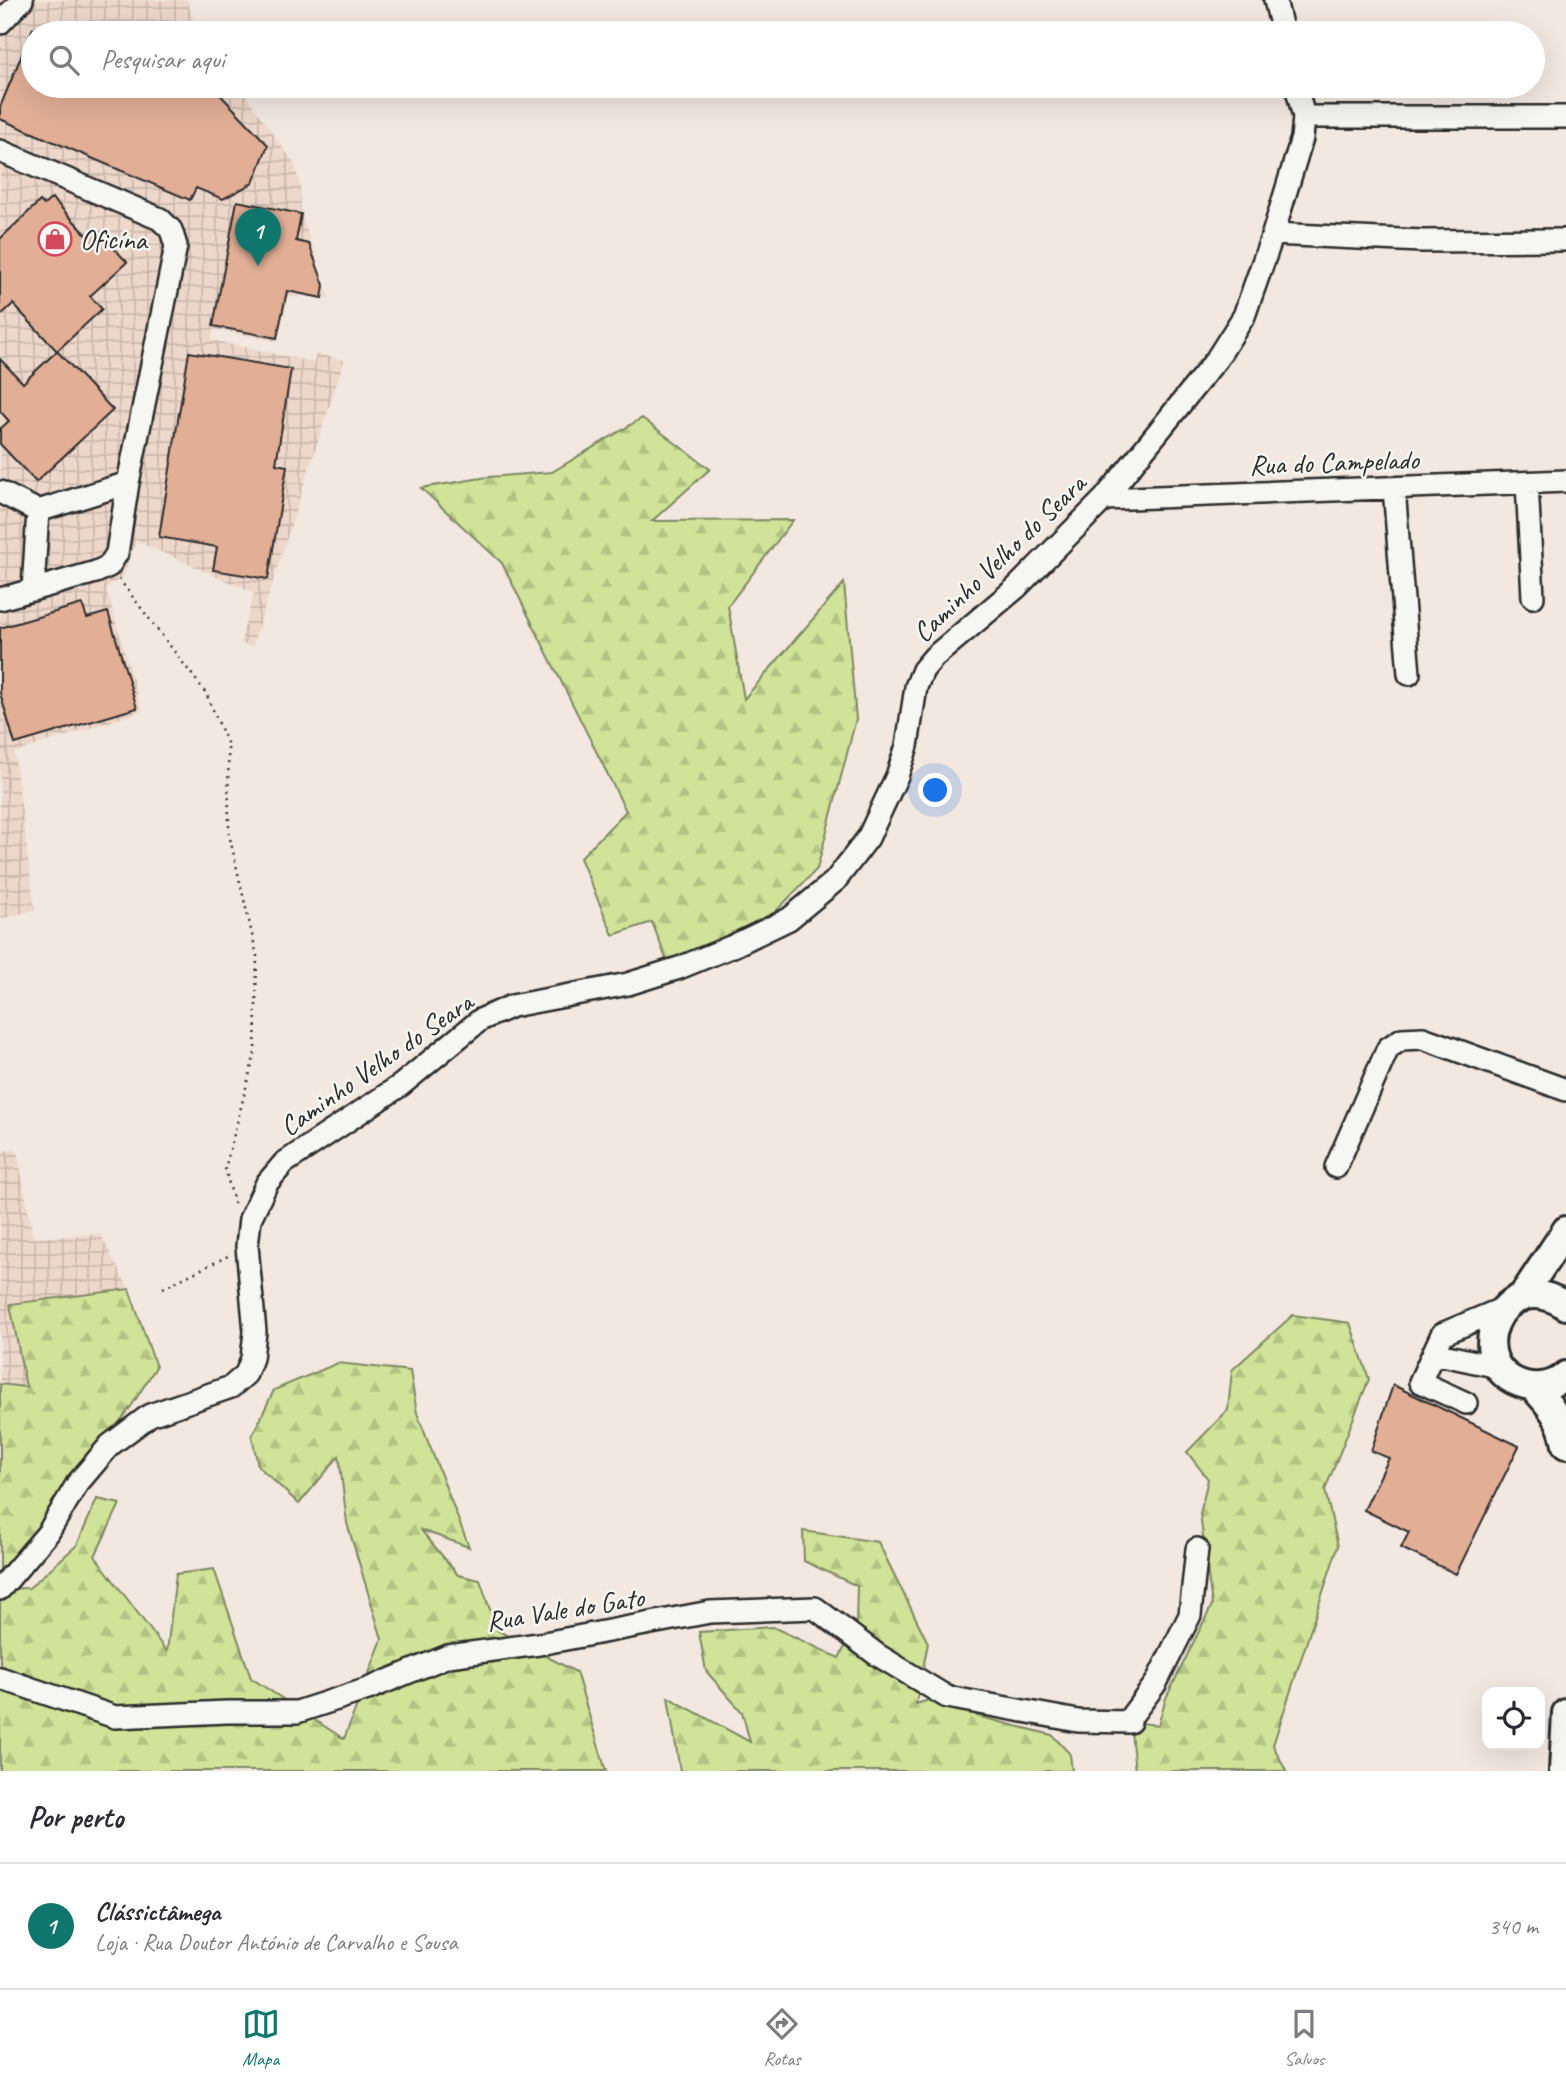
<!DOCTYPE html>
<html lang="pt">
<head>
<meta charset="utf-8">
<style>
  body { margin:0; font-family:Caveat,sans-serif; background:#f7f7f7; color:#2b2b33 }
  .controls { position:absolute; right:21px; bottom:21px; display:grid; overflow:hidden; border-radius:14px; box-shadow:0 7px 28px #0002 }
  .controls button { width:63px; height:63px; display:grid; place-items:center; padding:0; border:0; border-bottom:2px solid #e1e1e2; background:#fff; color:#2b2b33; font:35px sans-serif }
  .you { position:absolute; left:936px; top:791px; width:24px; height:24px; margin:-18px; border:5px solid #fff; border-radius:50%; background:#1a73e8; box-shadow:0 0 0 10px #1a73e833 }
  .badge { display:grid; place-items:center; width:46px; height:46px; border-radius:50%; background:#0f766e; color:#fff; font-size:23px; font-weight:700 }
  .pin { position:absolute; translate:-50% -58px; filter:drop-shadow(0 2px 4px #0008) }
  .pin::after { content:''; position:absolute; top:37px; width:24px; height:21px; background:inherit; clip-path:polygon(0 0,100% 0,50% 100%) }
  .list { margin:0; padding:0; list-style:none }
  h2 { display:flex; justify-content:space-between; align-items:center; height:91px; margin:0; padding:0 28px; font-size:30px }
  h2 small { font-size:23px; font-weight:400; color:#7c7c81 }
  .list li { display:grid; grid-template-columns:46px 1fr auto; gap:21px; align-items:center; box-sizing:border-box; height:126px; padding:0 28px; border-top:2px solid #e1e1e2 }
  .list b { display:block; font-size:26px; white-space:nowrap }
  .list p { margin:0; font-size:23px; white-space:nowrap; color:#7c7c81 }
  .list em { font-size:23px; font-style:normal; color:#7c7c81 }
  .icon { flex:none; width:38px; height:38px; fill:none; stroke:currentColor; stroke-width:2; stroke-linecap:round; stroke-linejoin:round }
  .map { position:relative; flex:none; width:1566px; height:1771px; overflow:hidden }
  .search { position:absolute; background:#fff; box-shadow:0 7px 28px #0002; left:21px; right:21px; top:21px; height:77px; display:flex; align-items:center; gap:18px; box-sizing:border-box; padding:0 24px; border-radius:38px; color:#7c7c81; font-size:26px }
  .sheet { height:217px; background:#fff }
  nav { display:flex; justify-content:space-around; align-items:center; box-sizing:border-box; height:98px; border-top:2px solid #e1e1e2; background:#fff; font-size:19px; color:#7c7c81 }
  nav a { display:grid; justify-items:center; gap:4px }
  nav .on { color:#0f766e }
  .map>svg:first-child { display:block }
  .industrial { fill:url(#industrial-grid) }
  .forest { fill:url(#forest-firs); stroke:#7e8762; stroke-width:2 }
  .building { fill:#e2ae96; stroke:#2b2b2b; stroke-width:2 }
  .lines { fill:none; stroke-linecap:round; stroke-linejoin:round }
  .minor-casing { stroke:#2b2b2b; stroke-width:26 }
  .major-casing { stroke:#2b2b2b; stroke-width:32 }
  .path { stroke:#2b2b2b; stroke-width:2.5; stroke-dasharray:2 5; stroke-linecap:butt }
  .minor { stroke:#f6f6f2; stroke-width:21 }
  .major { stroke:#f6f6f2; stroke-width:26 }
  .labels { text-anchor:middle; dominant-baseline:central; stroke-width:5; stroke-linejoin:round; paint-order:stroke }
  .poi-label { font-size:28px; fill:#2b2b2b; stroke:#f6f6f2; text-anchor:start }
  .street-label { font-size:28px; fill:#2b2b2b; stroke:#f6f6f2 }
</style>
</head>
<body>
<div class="map">
<svg width="1566" height="1771" viewBox="0 0 1566 1771">
  <defs>
    <pattern id="industrial-grid" width="8" height="8" patternUnits="userSpaceOnUse" patternTransform="scale(1.75)"><rect width="8" height="8" fill="#edd7ca"/><path d="M0 4h8M4 0v8" fill="none" stroke="#cbb9ae"/></pattern>
    <pattern id="forest-firs" width="22" height="20" patternUnits="userSpaceOnUse" patternTransform="scale(1.75)"><rect width="22" height="20" fill="#d0e398"/><path d="M5 1l3.5 6h-7zM16 11l3.5 6h-7z" fill="#b3c383"/></pattern>
  </defs>
  <rect width="100%" height="100%" fill="#f2e8e0"/>
  <filter id="ink" filterUnits="userSpaceOnUse"><feTurbulence type="fractalNoise" baseFrequency=".0143" numOctaves="2"/><feDisplacementMap in="SourceGraphic" scale="14" xChannelSelector="R" yChannelSelector="G"/><feConvolveMatrix kernelMatrix="1 2 1 2 8 2 1 2 1" color-interpolation-filters="sRGB"/></filter>
  <g filter="url(#ink)">
    <path class="industrial" d="M0,0H187L195,23L202,33H33V86H239L294,163L300,185L301,213L329,298L300,292L298,298L287,296L276,341L214,329L211,340L314,362L316,354L344,360L252,647L240,643L254,593L136,541L123,577L106,588L142,711L14,753L35,910L0,919Z
      M17,1150L33,1238L100,1234L129,1289L10,1304L26,1388L0,1384V1151Z"/>
    <path class="forest" d="M642,418L710,469L652,521L793,520L728,606L744,699L844,583L856,719L817,869L740,948L667,961L652,922L613,935L580,858L626,811L502,563L421,488L488,477L552,472Z
      M129,1289L156,1367L132,1405L0,1582V1384L26,1387L10,1304Z
      M1293,1315L1350,1323L1369,1379L1325,1490L1338,1546L1273,1745L1286,1771H1135L1130,1722L1158,1725L1166,1698L1212,1605L1200,1514L1208,1479L1187,1452L1228,1410L1232,1370Z
      M338,1363L410,1371L417,1413L469,1547L421,1530L458,1575L480,1580L497,1630L576,1672L606,1771H0V1589L29,1588L77,1545L97,1499L120,1504L95,1556L167,1652L176,1574L214,1569L251,1678L344,1739L382,1639L347,1523L339,1456L299,1504L258,1466L252,1436L274,1390Z
      M803,1531L878,1542L928,1643L916,1704L956,1692L977,1716L1052,1735L1070,1754L1072,1771H680L668,1697L750,1742L742,1712L706,1671L699,1632L773,1627L839,1658L856,1626L857,1586L804,1561Z"/>
    <path class="building" d="M33,28V86H212L268,145L253,183L223,199L196,188L190,200L0,119V107Z
      M52,198L87,235L95,228L127,262L90,296L102,309L57,351L13,304L0,316V239L40,201L44,205Z
      M237,201L301,214L296,241L309,244L324,285L322,298L287,291L277,338L213,326Z
      M57,351L113,410L36,482L0,444V429L9,421L0,411V359L23,383Z
      M189,352L291,369L276,464L287,466L268,579L213,570L217,547L159,537Z
      M82,604L87,618L108,612L137,708L15,744L0,693V628Z
      M1393,1385L1519,1446L1456,1574L1401,1548L1409,1532L1364,1510L1389,1458L1371,1451Z"/>
    <g class="lines">
      <defs>
        <path id="minor" d="M1275,0L1283,33
          M0,23L22,0
          M1304,117H1566
          M0,151L160,219L171,230L176,246L128,483
          M1273,234L1422,241L1566,240
          M1527,483L1533,597
          M1394,488L1409,674
          M0,492L38,511
          M1104,499L1566,481
          M33,590L38,511
          M0,599L96,572L109,566L117,553L128,483L38,511
          M1336,1167L1388,1048L1402,1039L1423,1038L1566,1090
          M1433,1353L1499,1367
          M1466,1403L1420,1382L1442,1334L1504,1308
          M0,1589L48,1533L77,1484L110,1445L150,1415L231,1387L246,1374L252,1358L255,1332L247,1246L250,1219L267,1183L284,1163L401,1085L480,1020L512,1006L628,984L679,968L733,946L789,919L835,881L868,838L897,776L907,746L916,687L923,670L934,657L1016,588L1104,499L1216,360L1244,316L1273,234L1302,138L1304,117L1296,86
          M0,1678L115,1717L227,1712H297L368,1689L448,1656L539,1644L710,1612L815,1608L876,1654L947,1697L1078,1721L1130,1722
          M1127,1722L1156,1683L1190,1615L1197,1549"/>
        <path id="major" d="M1521,1298L1566,1230
          M1566,1306C1501,1261 1458,1367 1525,1385C1540,1388 1555,1385 1566,1375
          M1532,1386C1549,1404 1562,1419 1566,1445
          M1563,1771L1566,1713"/>
      </defs>
      <use href="#minor" class="minor-casing"/>
      <use href="#major" class="major-casing"/>
      <path class="path" d="M119,579L206,693L228,745L229,834L257,956L255,1053L225,1169L235,1206
        M163,1288L228,1256"/>
      <use href="#minor" class="minor"/>
      <use href="#major" class="major"/>
    </g>
  </g>
  <defs>
    <symbol id="shop-ring" viewBox="-11 -11 22 22"><circle r="9.5" fill="#f6f6f2" stroke="#d1495b" stroke-width="1.5"/><path d="M-5-2.5h2.3a2.7 3.5 0 0 1 5.4 0H5L5.5 6h-11ZM-1.5-2.5h3a1.5 2.3 0 0 0-3 0Z" fill="#d1495b"/></symbol>
  </defs>
  <g fill-rule="evenodd">
    <use href="#shop-ring" x="36" y="220" width="38" height="38"/>
  </g>
  <g class="labels">
    <g class="poi-label">
      <text x="80" y="239">Oficína</text>
    </g>
    <g class="street-label">
      <text transform="translate(1334 462) rotate(-2)">Rua do Campelado</text>
      <text transform="translate(999 558) rotate(-44)">Caminho Velho do Seara</text>
      <text transform="translate(376 1064) rotate(-35)">Caminho Velho do Seara</text>
      <text transform="translate(565 1609) rotate(-9)">Rua Vale do Gato</text>
    </g>
  </g>
</svg>
<div class="controls">
<button><svg class="icon" aria-label="locate" viewBox="0 0 24 24"><circle cx="12" cy="12" r="6"/><path d="M12 2v4M12 18v4M2 12h4M18 12h4"/></svg></button>
</div>
<div class="you"></div>
<div class="pin badge" style="left:258px;top:266px">1</div>
<div class="search"><svg class="icon" aria-label="search" viewBox="0 0 24 24"><circle cx="10" cy="10" r="6"/><path d="M15 15l6 6"/></svg>Pesquisar aqui</div>
</div>
<section class="sheet">
<h2>Por perto<small></small></h2>
<ul class="list">
<li><span class="badge">1</span><div><b>Clássictâmega</b><p>Loja · Rua Doutor António de Carvalho e Sousa</p></div><em>340 m</em></li>
</ul>
</section>
<nav>
<a class="on"><svg class="icon" aria-label="map" viewBox="0 0 24 24"><path d="M3 6l6-2 6 2 6-2v14l-6 2-6-2-6 2zM9 4v14M15 6v14"/></svg>Mapa</a>
<a><svg class="icon" aria-label="directions" viewBox="0 0 24 24"><path d="M12 3l9 9-9 9-9-9zM9 14v-3h6M13 9l2 2-2 2"/></svg>Rotas</a>
<a><svg class="icon" aria-label="saved" viewBox="0 0 24 24"><path d="M7 4h10v16l-5-4-5 4z"/></svg>Salvos</a>
</nav>
</body>
</html>
